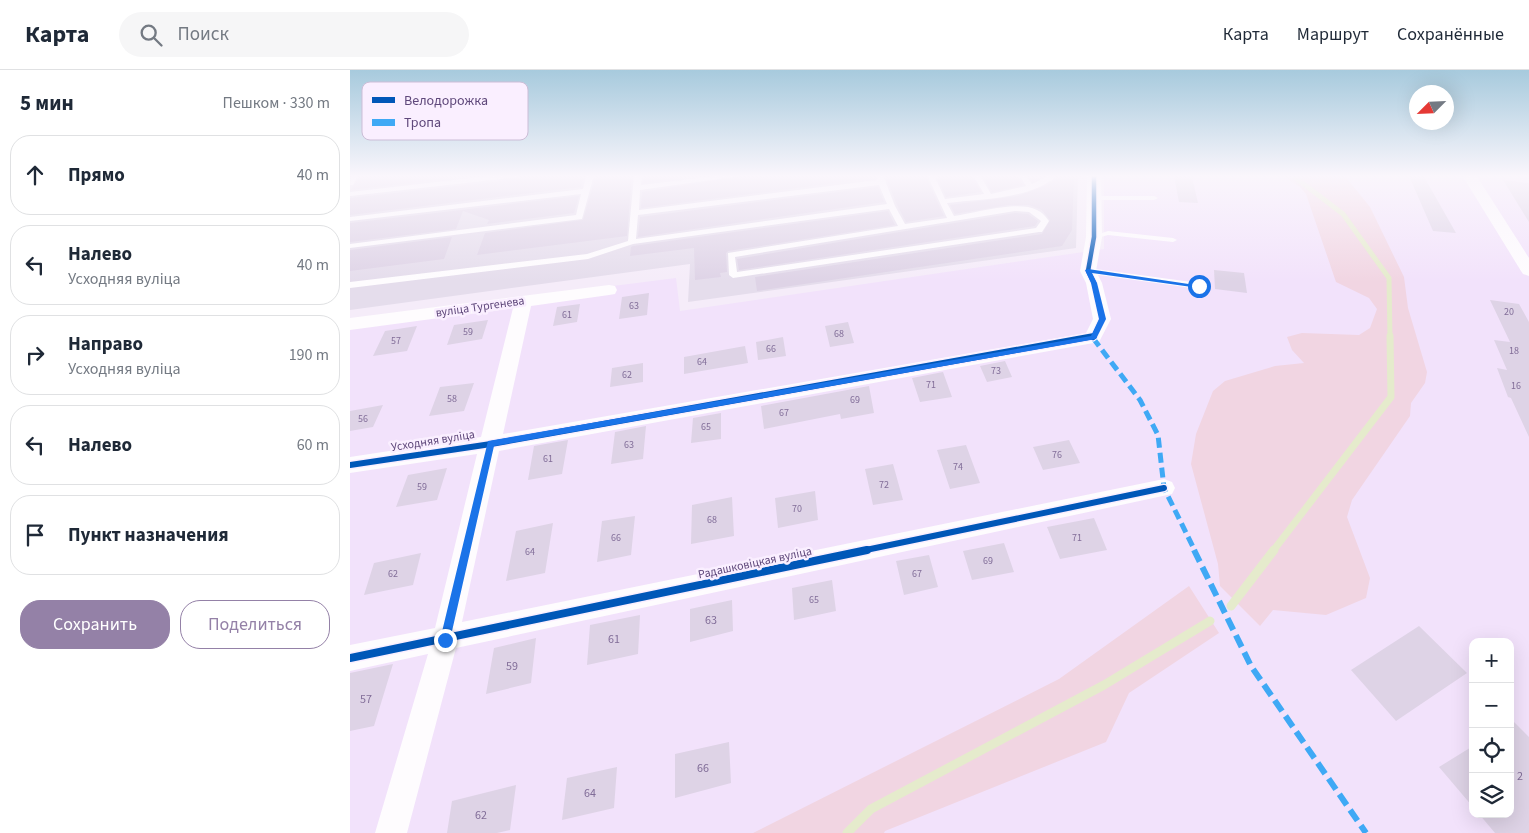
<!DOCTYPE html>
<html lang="ru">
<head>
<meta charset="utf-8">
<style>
  body { margin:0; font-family:"Source Sans 3",sans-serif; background:#f6f6f7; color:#1f2937 }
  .controls { position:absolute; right:15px; bottom:15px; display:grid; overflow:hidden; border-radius:10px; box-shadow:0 5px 20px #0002 }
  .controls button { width:45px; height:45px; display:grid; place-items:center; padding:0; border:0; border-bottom:1px solid #e0e1e3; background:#fff; color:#1f2937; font:25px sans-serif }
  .compass { position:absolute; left:1059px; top:15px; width:45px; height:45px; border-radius:50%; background:#fff; box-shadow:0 5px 20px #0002; rotate:246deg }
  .stop { position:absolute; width:15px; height:15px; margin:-11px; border:4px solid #1a73e8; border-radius:50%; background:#fff }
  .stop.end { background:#1a73e8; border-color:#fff; box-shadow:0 1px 5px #0008 }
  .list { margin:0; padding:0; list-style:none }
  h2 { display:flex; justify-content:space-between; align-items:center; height:65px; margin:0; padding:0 20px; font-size:21px }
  h2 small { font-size:16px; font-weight:400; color:#747a83 }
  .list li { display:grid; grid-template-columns:32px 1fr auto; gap:15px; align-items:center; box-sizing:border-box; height:80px; margin:0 10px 10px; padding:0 10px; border:1px solid #e0e1e3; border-radius:20px }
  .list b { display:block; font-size:19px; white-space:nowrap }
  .list p { margin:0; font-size:16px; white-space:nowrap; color:#747a83 }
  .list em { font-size:16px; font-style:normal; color:#747a83 }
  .actions { display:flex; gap:10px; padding:15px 20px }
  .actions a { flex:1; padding:11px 0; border:1px solid #9481a7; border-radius:20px; text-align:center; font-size:18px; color:#9481a7 }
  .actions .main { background:#9481a7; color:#fff }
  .icon { flex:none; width:28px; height:28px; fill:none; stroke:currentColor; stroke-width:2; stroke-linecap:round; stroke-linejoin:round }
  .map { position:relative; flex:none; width:1179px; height:763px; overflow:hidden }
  header { display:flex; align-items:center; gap:30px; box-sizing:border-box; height:70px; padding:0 25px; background:#fff; border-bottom:1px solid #e0e1e3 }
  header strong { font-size:24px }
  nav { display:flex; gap:28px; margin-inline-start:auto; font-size:18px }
  .search { width:350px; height:45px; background:#f6f6f7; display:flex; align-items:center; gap:12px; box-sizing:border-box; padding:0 18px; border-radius:28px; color:#747a83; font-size:19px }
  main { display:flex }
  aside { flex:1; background:#fff }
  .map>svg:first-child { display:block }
  .residential { fill:#f2e2fb; fill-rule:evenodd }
  .industrial { fill:#e5ddec }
  .green { fill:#f1d5e2 }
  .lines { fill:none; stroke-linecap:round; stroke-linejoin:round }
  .stream-far2 { stroke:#e5ebcc; stroke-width:5 }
  .stream-far1 { stroke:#e5ebcc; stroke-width:7 }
  .stream { stroke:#e5ebcc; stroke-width:9 }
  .building { fill:#ded3e6 }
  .lane { fill:#fefcfe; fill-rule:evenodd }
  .street { fill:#fefcfe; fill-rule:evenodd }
  .quiet-far1 { stroke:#3fa9f5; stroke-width:5; stroke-dasharray:10 5; stroke-linecap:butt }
  .quiet { stroke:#3fa9f5; stroke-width:6; stroke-dasharray:13 6; stroke-linecap:butt }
  .cycleway-far2-casing { stroke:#faefff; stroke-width:7 }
  .cycleway-far1-casing { stroke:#faefff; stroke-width:9 }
  .cycleway-casing { stroke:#faefff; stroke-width:11 }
  .cycleway-far2 { stroke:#0057b8; stroke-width:4.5 }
  .cycleway-far1 { stroke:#0057b8; stroke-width:6 }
  .cycleway { stroke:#0057b8; stroke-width:8 }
  .route { fill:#1a73e8 }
  .labels { text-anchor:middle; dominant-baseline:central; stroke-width:5; stroke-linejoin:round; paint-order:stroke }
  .number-label { font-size:10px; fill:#816d98 }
  .street-label { font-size:12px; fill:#5f487b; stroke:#faefff }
  .near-number-label { font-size:12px; fill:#816d98 }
  .key { fill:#faefff; stroke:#ccbdd7; stroke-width:1 }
  .key-label { font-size:14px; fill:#5f487b }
</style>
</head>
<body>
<header>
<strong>Карта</strong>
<div class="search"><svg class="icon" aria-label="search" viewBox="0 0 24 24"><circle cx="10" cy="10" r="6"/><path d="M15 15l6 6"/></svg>Поиск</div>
<nav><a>Карта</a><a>Маршрут</a><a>Сохранённые</a></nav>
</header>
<main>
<aside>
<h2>5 мин<small>Пешком · 330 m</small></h2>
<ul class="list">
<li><svg class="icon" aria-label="ahead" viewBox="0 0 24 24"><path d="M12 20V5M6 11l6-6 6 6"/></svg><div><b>Прямо</b></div><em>40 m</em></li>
<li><svg class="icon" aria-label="left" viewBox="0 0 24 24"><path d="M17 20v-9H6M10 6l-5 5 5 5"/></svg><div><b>Налево</b><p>Усходняя вуліца</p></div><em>40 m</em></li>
<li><svg class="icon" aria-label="right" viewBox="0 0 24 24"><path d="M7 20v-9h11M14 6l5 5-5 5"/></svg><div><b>Направо</b><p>Усходняя вуліца</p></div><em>190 m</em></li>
<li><svg class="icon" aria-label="left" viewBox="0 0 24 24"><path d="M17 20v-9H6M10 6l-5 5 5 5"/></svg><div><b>Налево</b></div><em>60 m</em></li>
<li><svg class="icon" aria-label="arrive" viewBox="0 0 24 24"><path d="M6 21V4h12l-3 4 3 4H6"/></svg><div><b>Пункт назначения</b></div></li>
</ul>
<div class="actions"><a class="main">Сохранить</a><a>Поделиться</a></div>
</aside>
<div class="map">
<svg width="1179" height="763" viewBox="0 0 1179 763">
  <rect width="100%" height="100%" fill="#f5ecf9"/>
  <path class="residential" d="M754,105H1179V763H0V249L326,208L330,241L754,179ZM1123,572H1160V744H1123Z"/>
  <path class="industrial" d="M0,105H728L726,178L338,232L340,194L0,240Z"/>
  <path class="green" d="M932,105H994L1020,137L1054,207L1058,238L1077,302L1075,313L1061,333L1060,346L1002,430L997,447L1020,508L1016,528L976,545L923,540L910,556L870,516L868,494L841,394L846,364L863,321L875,311L925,296L954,293L942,280L937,267L952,263L1009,265L1020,258L1027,239L1019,228L986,212L956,124L950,117Z
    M839,516L869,563L779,623L756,672L535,761L534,763H403L709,609Z"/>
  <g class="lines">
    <path class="stream-far2" d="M942,105L993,144L1039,208L1040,268"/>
    <path class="stream-far1" d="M923,481L1041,327L1040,266"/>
    <path class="stream" d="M881,536L924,480
      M497,763L521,739L754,615L860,551"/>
  </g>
  <path class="building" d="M10,105H128L1,120Z
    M174,105H234L231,117L0,145V128L169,109Z
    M246,105H282L277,166L127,185L135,163L233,150Z
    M294,105H356L293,113Z
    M399,105H523L524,108L291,138L292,122Z
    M535,105H575L594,146L556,152L547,135Z
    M586,105H621L631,122L596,127Z
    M632,105H667L673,115L642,122Z
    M706,105H724L722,160L712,176L407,221L405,207L692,164L700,150L692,140L679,135H658L605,144L600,135L668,126L695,116L705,110Z
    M1073,105L1106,163L1083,161L1059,106Z
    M824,106L842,107L848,133L829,132Z
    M1153,110L1179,113V152Z
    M528,117L534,132L288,167L290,147Z
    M229,126L224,143L137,154L139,150L113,141L106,159L0,172V153Z
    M538,141L545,155L378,181L376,183L377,202L370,203L371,207L345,210L344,178L280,186L281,177L283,176Z
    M665,143L678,144L688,151L685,156L389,200L387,189Z
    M102,167L94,189L0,201V180Z
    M864,200L894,203L897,223L865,219Z
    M299,223L297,245L269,249L272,227Z
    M1140,230L1169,234L1179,252V367L1161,328L1158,327L1147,298L1157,300L1144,270L1160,272Z
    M230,234L227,252L203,256L207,237Z
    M138,250L132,269L97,275L104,255Z
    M498,252L504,273L480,277L475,256Z
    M67,256L57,281L23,286L35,261Z
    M433,267L436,286L408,290L406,272Z
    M395,276L398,293L334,304V287Z
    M655,291L662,307L637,312L630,296Z
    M293,293V312L260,317L262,298Z
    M593,302L602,327L570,332L562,308Z
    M124,313L114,341L79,346L90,317Z
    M519,316L524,343L491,349L490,344L414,359L411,336Z
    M33,335L23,357L0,361V341Z
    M371,343V369L341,373L343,348Z
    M296,356L293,389L261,394L265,362Z
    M218,370L212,404L178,410L184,376Z
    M719,370L730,393L693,400L683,377Z
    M616,375L630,413L600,419L587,380Z
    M543,394L553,430L523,435L515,399Z
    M97,398L87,430L46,437L58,405Z
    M465,421L468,450L428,458L425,428Z
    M382,427L384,466L341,474L342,435Z
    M285,446L281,485L247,492L252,451Z
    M744,448L757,480L710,489L697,457Z
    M203,453L195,503L156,511L166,461Z
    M654,473L664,502L622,510L613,481Z
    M71,483L63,515L14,525L24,493Z
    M579,485L588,517L554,525L546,491Z
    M482,510L486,541L444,550L442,518Z
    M382,530L383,561L340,572V539Z
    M290,545L288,584L237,595L240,555Z
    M1069,556L1117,603L1046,651L1001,600Z
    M186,568L181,613L136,624L144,578Z
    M43,594L24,656L0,661V603Z
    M1160,648L1179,667V763H1145L1129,744H1160Z
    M379,672L381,713L325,728V684Z
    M1123,676V737L1089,697Z
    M267,697L264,738L212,750L217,708Z
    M166,715L160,760L147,763H97L102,731Z"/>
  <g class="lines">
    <path class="lane" d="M1,105H8L3,115H0Z
      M147,105H172L169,107L0,126V122Z
      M236,105H244L232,149L0,178V174L226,145L231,124L0,151V147L233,119Z
      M284,105H292L291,115L374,105H397L290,120L289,140L527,110L525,105H533L545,136L555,154L597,148L577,105H584L595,129L634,124L623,105H630L641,124L676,116L669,105H676L682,114L696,107V105H704V108C679,129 629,129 597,133L604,146C626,143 668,130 687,140C692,142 696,147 699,151L692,162H689L383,208L379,205L378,183L548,156L539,139L283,174L238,189L0,218V212L237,184L278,171ZM529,115L537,134L286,169L288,145ZM665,141L679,142L691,151L686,158L387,202L385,187Z
      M741,126H804L808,128L804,130H744L740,128Z
      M758,161L823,168L827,170L823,172L758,165L744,169L740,167Z
      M738,198L849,213L853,216L849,219L735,203V199Z"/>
    <path class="street" d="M737,105H751L752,167L746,201L752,213L761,249L749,272L149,381L112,552L814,409L822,412L825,418L822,424L106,578L57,763H25L78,584L0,601V575L85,558L127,384L0,403V387L131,367L163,238L0,260V248L259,215L265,216L267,220L265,224L259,225L181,236L153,364L736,263L743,249L736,213L730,201L736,167Z
      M1112,105H1126L1179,188V206L1173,204L1171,201Z"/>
    <path class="quiet-far1" d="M743,268L790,330L808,365L814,418L845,481"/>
    <path class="quiet" d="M844,480L901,596L1016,763"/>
    <defs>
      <path id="cycleway-far2" d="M743,268L752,249L744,213L738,201L744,167V105"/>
      <path id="cycleway-far1" d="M0,395L141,374L744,266
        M511,481L814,418"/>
      <path id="cycleway" d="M0,588L517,480"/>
    </defs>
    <use href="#cycleway-far2" class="cycleway-far2-casing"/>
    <use href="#cycleway-far1" class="cycleway-far1-casing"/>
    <use href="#cycleway" class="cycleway-casing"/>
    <use href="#cycleway-far2" class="cycleway-far2"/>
    <use href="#cycleway-far1" class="cycleway-far1"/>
    <use href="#cycleway" class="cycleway"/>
  </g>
  <linearGradient id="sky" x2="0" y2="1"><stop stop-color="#a7cadd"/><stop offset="0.5" stop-color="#faf6fc"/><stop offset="1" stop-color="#faf6fc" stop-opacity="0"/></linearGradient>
  <rect width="1179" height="212" fill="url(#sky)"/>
  <path class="route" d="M738,199L852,216L849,218L742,203L747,213L756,249L746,269L144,376L100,570L99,573H92L90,570L138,371L741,266L749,249L741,213L735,200Z"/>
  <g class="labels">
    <g class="number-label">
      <text x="284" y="236">63</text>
      <text x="1159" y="242">20</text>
      <text x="217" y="245">61</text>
      <text x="118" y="262">59</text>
      <text x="489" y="264">68</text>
      <text x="46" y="271">57</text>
      <text x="421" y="279">66</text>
      <text x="1164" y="281">18</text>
      <text x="352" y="292">64</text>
      <text x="646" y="301">73</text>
      <text x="277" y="305">62</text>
      <text x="581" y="315">71</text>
      <text x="1166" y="316">16</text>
      <text x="102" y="329">58</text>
      <text x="505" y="330">69</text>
      <text x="434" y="343">67</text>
      <text x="13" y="349">56</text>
      <text x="356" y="357">65</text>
      <text x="279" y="375">63</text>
      <text x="707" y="385">76</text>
      <text x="198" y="389">61</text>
      <text x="608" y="397">74</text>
      <text x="534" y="415">72</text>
      <text x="72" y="417">59</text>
      <text x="447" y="439">70</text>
      <text x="362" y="450">68</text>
      <text x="266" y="468">66</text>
      <text x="727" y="468">71</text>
      <text x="180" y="482">64</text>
      <text x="638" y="491">69</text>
      <text x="43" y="504">62</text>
      <text x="567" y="504">67</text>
      <text x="464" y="530">65</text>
    </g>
    <g class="street-label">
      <text transform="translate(130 237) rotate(-8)">вуліца Тургенева</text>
      <text transform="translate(83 371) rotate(-9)">Усходняя вуліца</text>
      <text transform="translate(405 493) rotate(-12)">Радашковіцкая вуліца</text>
    </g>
    <g class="near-number-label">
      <text x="361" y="550">63</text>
      <text x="264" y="569">61</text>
      <text x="162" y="596">59</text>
      <text x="16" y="629">57</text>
      <text x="353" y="698">66</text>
      <text x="1170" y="706">2</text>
      <text x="240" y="723">64</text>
      <text x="131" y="745">62</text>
    </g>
  </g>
  <rect x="12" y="12" width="166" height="58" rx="8" class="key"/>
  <rect x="22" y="27" width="23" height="6" fill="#0057b8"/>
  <rect x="22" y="49" width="23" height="7" fill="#3fa9f5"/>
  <g class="key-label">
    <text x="54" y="35">Велодорожка</text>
    <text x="54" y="57">Тропа</text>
  </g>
</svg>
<div class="controls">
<button>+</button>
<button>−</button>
<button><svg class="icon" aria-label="locate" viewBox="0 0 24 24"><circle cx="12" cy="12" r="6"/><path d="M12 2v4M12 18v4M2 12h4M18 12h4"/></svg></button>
<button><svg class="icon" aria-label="layers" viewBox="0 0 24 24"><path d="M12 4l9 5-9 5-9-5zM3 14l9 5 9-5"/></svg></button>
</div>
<svg class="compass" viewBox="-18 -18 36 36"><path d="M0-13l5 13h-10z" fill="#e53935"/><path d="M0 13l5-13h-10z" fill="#747a83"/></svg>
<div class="stop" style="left:849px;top:216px"></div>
<div class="stop end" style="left:95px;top:570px"></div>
</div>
</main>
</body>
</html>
